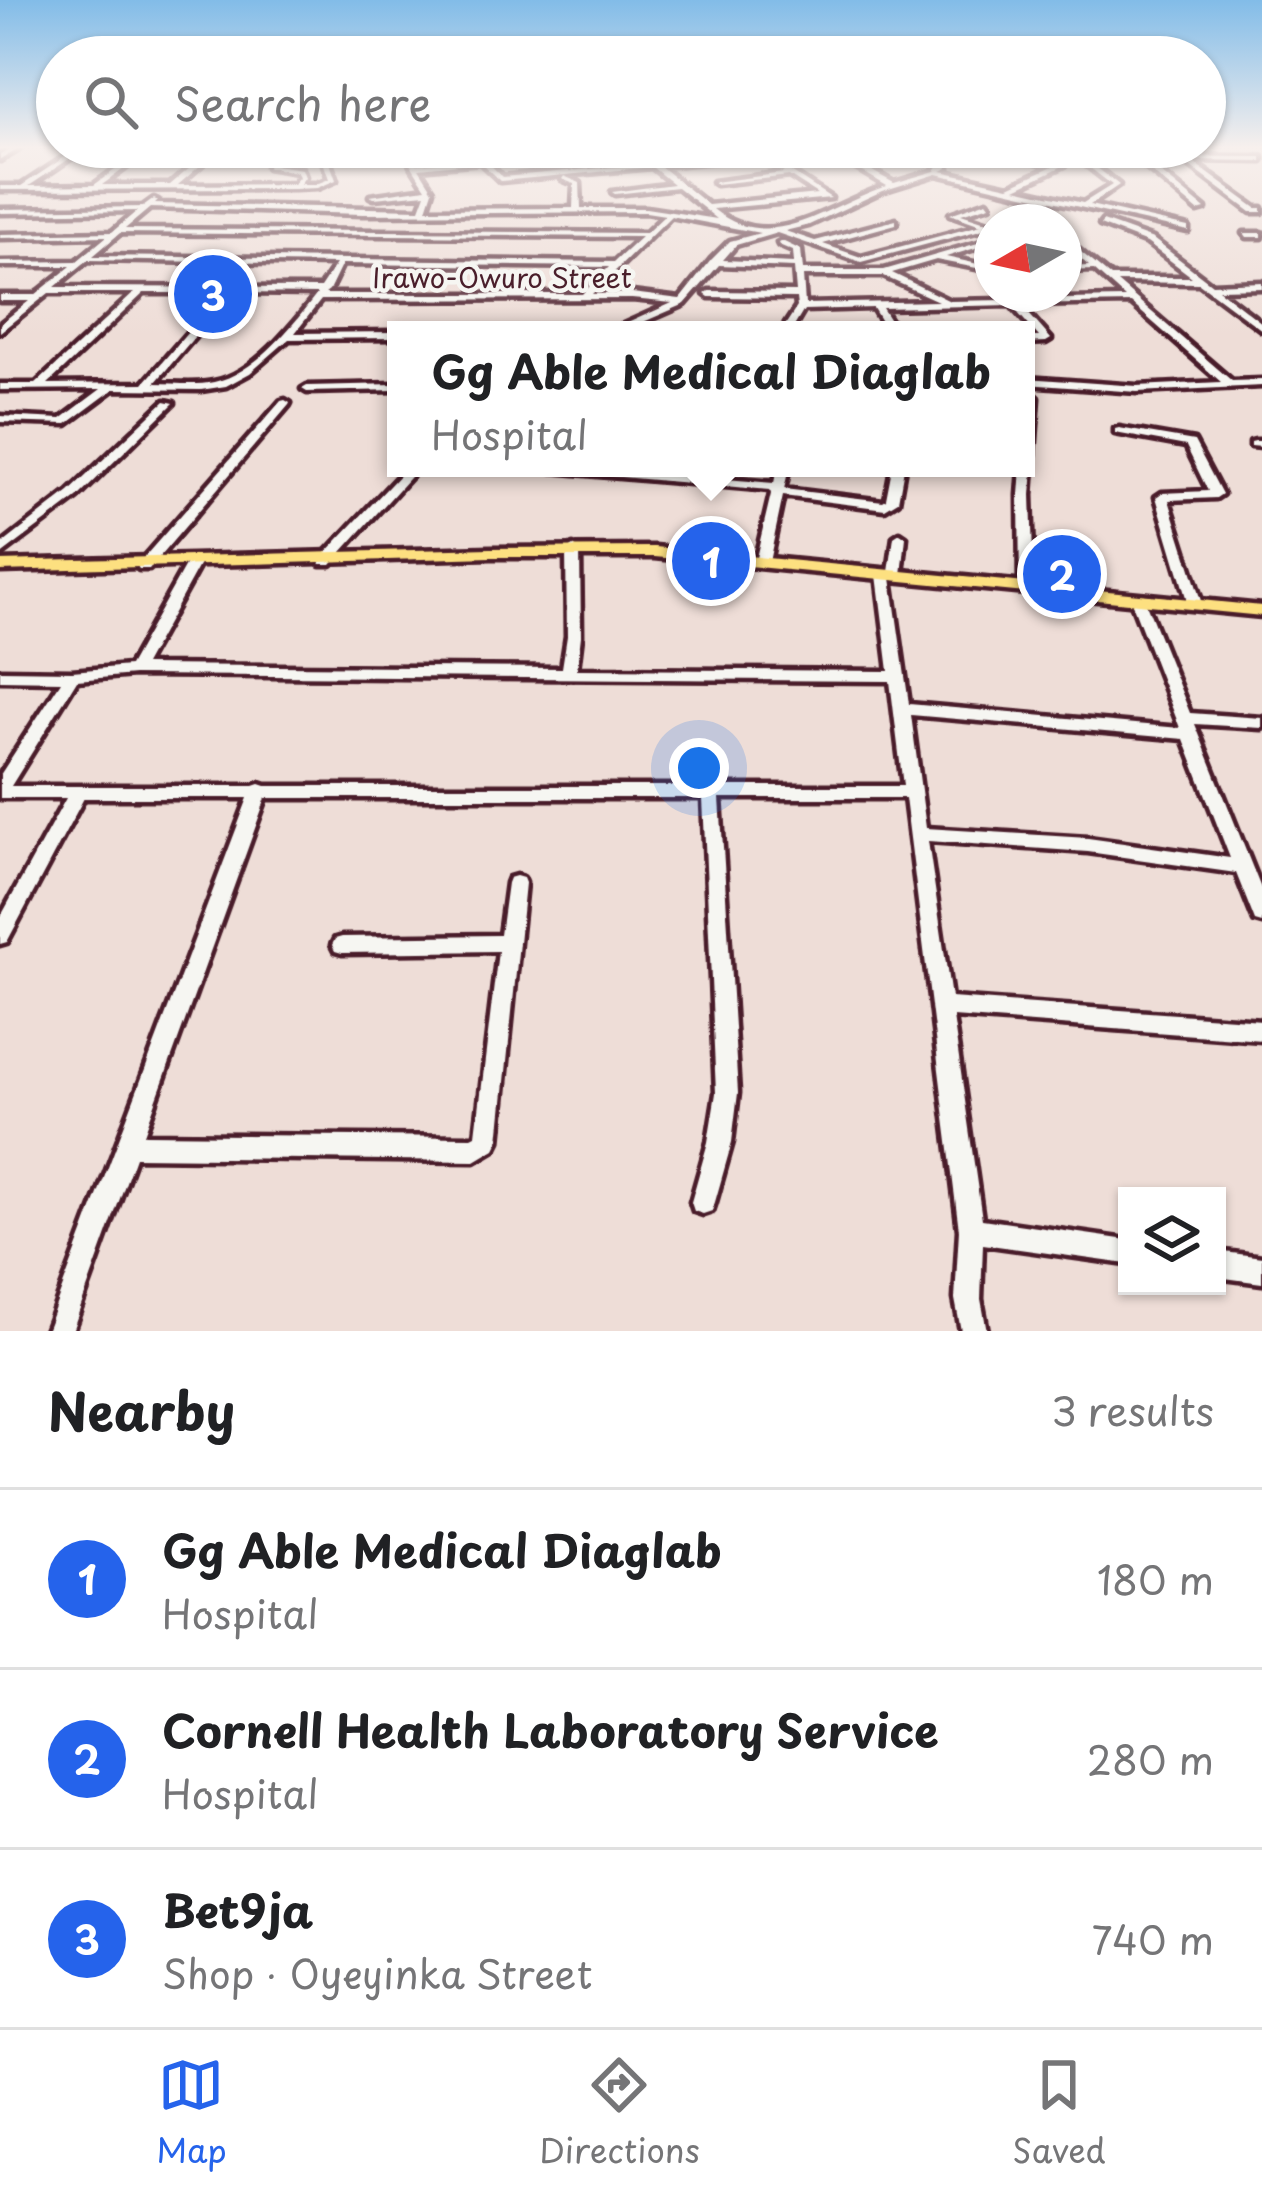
<!DOCTYPE html>
<html lang="en">
<head>
<meta charset="utf-8">
<style>
  body { margin:0; font-family:"Playpen Sans",sans-serif; background:#f2f2f2; color:#202124 }
  .controls { position:absolute; right:36px; bottom:36px; display:grid; overflow:hidden; border-radius:0px; box-shadow:0 3px 9px #0004 }
  .controls button { width:108px; height:108px; display:grid; place-items:center; padding:0; border:0; border-bottom:3px solid #e0e0e0; background:#fff; color:#202124; font:60px sans-serif }
  .compass { position:absolute; left:974px; top:204px; width:108px; height:108px; border-radius:50%; background:#fff; box-shadow:0 3px 9px #0004; rotate:261deg }
  .you { position:absolute; left:699px; top:768px; width:42px; height:42px; margin:-30px; border:9px solid #fff; border-radius:50%; background:#1a73e8; box-shadow:0 0 0 18px #1a73e833 }
  .badge { display:grid; place-items:center; width:78px; height:78px; border-radius:50%; background:#2563eb; color:#fff; font-size:39px; font-weight:700 }
  .pin { position:absolute; translate:-50% -50%; border:6px solid #fff; box-shadow:0 3px 12px #0006 }
  .popup { position:absolute; left:387px; top:321px; width:648px; height:156px; box-sizing:border-box; display:grid; place-content:center; border-radius:0px; background:#fff; filter:drop-shadow(0 3px 9px #0005); font-size:39px; white-space:nowrap; color:#757577 }
  .popup b { font-size:45px; color:#202124 }
  .popup::after { content:''; position:absolute; left:50%; top:100%; margin-left:-24px; border:24px solid transparent; border-top-color:#fff }
  .list { margin:0; padding:0; list-style:none }
  h2 { display:flex; justify-content:space-between; align-items:center; height:156px; margin:0; padding:0 48px; font-size:51px }
  h2 small { font-size:39px; font-weight:400; color:#757577 }
  .list li { display:grid; grid-template-columns:78px 1fr auto; gap:36px; align-items:center; box-sizing:border-box; height:180px; padding:0 48px; border-top:3px solid #e0e0e0 }
  .list b { display:block; font-size:45px; white-space:nowrap }
  .list p { margin:0; font-size:39px; white-space:nowrap; color:#757577 }
  .list em { font-size:39px; font-style:normal; color:#757577 }
  .icon { flex:none; width:66px; height:66px; fill:none; stroke:currentColor; stroke-width:2; stroke-linecap:round; stroke-linejoin:round }
  .map { position:relative; flex:none; width:1262px; height:1331px; overflow:hidden }
  .search { position:absolute; background:#fff; box-shadow:0 3px 9px #0004; left:36px; right:36px; top:36px; height:132px; display:flex; align-items:center; gap:30px; box-sizing:border-box; padding:0 42px; border-radius:66px; color:#757577; font-size:45px }
  .sheet { height:696px; background:#fff }
  nav { display:flex; justify-content:space-around; align-items:center; box-sizing:border-box; height:168px; border-top:3px solid #e0e0e0; background:#fff; font-size:33px; color:#757577 }
  nav a { display:grid; justify-items:center; gap:6px }
  nav .on { color:#2563eb }
  .map>svg:first-child { display:block }
  .lines { fill:none; stroke-linecap:round; stroke-linejoin:round }
  .minor-casing { stroke:#4a1f2b; stroke-width:9 }
  .major-casing { stroke:#4a1f2b; stroke-width:9 }
  .minor { fill:#f6f6f2; fill-rule:evenodd }
  .major { fill:#fde080; fill-rule:evenodd }
  .labels { text-anchor:middle; dominant-baseline:central; stroke-width:9; stroke-linejoin:round; paint-order:stroke }
  .far-street-label { font-size:27px; fill:#4a1f2b; stroke:#f6f6f2 }
</style>
</head>
<body>
<div class="map">
<svg width="1262" height="1331" viewBox="0 0 1262 1331">
  <rect width="100%" height="100%" fill="#eeddd7"/>
  <filter id="ink" filterUnits="userSpaceOnUse"><feTurbulence type="fractalNoise" baseFrequency=".00833" numOctaves="2"/><feDisplacementMap in="SourceGraphic" scale="24" xChannelSelector="R" yChannelSelector="G"/><feConvolveMatrix kernelMatrix="1 2 1 2 8 2 1 2 1" color-interpolation-filters="sRGB"/></filter>
  <g filter="url(#ink)">
    <g class="lines">
      <defs>
        <path id="minor" d="M11,149H19L0,160V155Z
          M77,149H84L29,186L94,185L144,149H151L102,185H170L212,149H219L178,185L293,184L299,177L297,172L267,167L278,152L246,149H325L336,180L317,188L294,189L0,190V186H21ZM285,152L320,153L329,179L316,184H300L305,177L302,169L274,165Z
          M401,149H407L417,164L581,149L594,150L487,161L502,177L755,154L754,152L757,150L831,198L713,209C773,257 827,204 887,186L824,149H832L894,183L935,171L938,166L900,149H909L942,163L954,149H960L947,165L948,168L941,171L1009,186L1053,166L1012,156V154L1059,163L1063,162L1065,165L1016,188L1083,203L1112,185L1066,149H1073L1119,185L1090,205L1188,227V231L1048,200L1039,209L1050,222H1042L1031,209L1041,198L937,174L882,191L809,225L785,231L815,241L896,220V224L823,244L861,257L981,225L950,214L987,201L990,205L961,214L992,224V228L984,226V229L861,262L777,233L736,245L723,260L794,263L793,251L779,245L778,243L782,241L801,250L803,270H884L992,239V243L946,257L992,267V271L936,260L892,273L950,301L1125,298L1094,270L1064,271V267L1089,266L1064,244V238L1111,277H1192L1147,243L1100,225L1103,221L1153,239L1212,284L1262,282V288L1218,289L1262,323V330L1199,283L1117,282L1232,381L1262,380V386L1137,392L1026,384V378L1137,386L1221,382L1131,303L1021,305L1051,339L1046,342L1026,343V337H1039L1011,305L882,308L896,330H886L873,308L804,310L792,330H782L797,307L796,298L709,297L705,294L709,291L796,292L794,268L719,265L685,304L625,330H612L672,303L632,299L321,300L295,333L396,332V338L289,339L250,373L226,386L201,390L114,389L67,424L0,422V416L61,419L101,389L0,390V384H36L134,293H49L0,332V324L29,301H0V295H35L71,266H0V262L77,261L107,236L0,238V234L112,232L137,211L0,213V209L143,207L154,199L158,201L155,204L420,209L426,193L374,198L370,196L426,188ZM760,157L784,173L713,182L716,184L789,176L817,194L708,205L660,166ZM480,162L500,181L652,167L673,184L612,192L615,194L677,187L717,219L646,208H581L580,183L564,176L562,179L574,184L573,208L427,209L433,190L419,168ZM150,208L363,214L646,212L665,215L646,233L125,229ZM671,216L760,233L730,241L711,260L680,299L632,293L592,294ZM120,233H121L641,237L614,262L93,256ZM88,260L336,264L320,288L55,287ZM342,264L609,267L582,294H325L329,291ZM803,276H883L938,301L805,304ZM144,293H222L144,383L48,384ZM232,293L317,294C293,325 255,374 214,382C195,386 175,383 155,383Z
          M1124,149H1131L1140,156L1262,157V161L1190,160L1256,208H1262V212H1251L1182,160H1145L1205,209L1198,211Z
          M1244,233H1262V237H1247Z
          M396,384V390L307,392L302,389L307,386Z
          M1026,388L1038,398L1031,495L1034,588L1027,592L1020,588L1019,495L1021,468H1026Z
          M285,400L290,403L289,405L149,569H139L137,566L139,563L281,401Z
          M165,401L174,403L77,498L0,556V546L69,492Z
          M1119,428L1194,441L1222,494L1216,498L1169,500L1202,604L1200,607L1195,608L1188,604L1156,497L1162,493L1208,491L1186,446L1115,433V429Z
          M1255,441H1262V447L1251,446V442Z
          M406,468H418L331,564H321L319,561L321,558Z
          M546,468H593L774,483L777,468H789L784,489L883,501L886,499L892,468H904L898,501L885,509L783,496L769,562L762,566L755,562L771,494L770,490L552,471Z
          M900,533L906,537L902,575L900,578H891L909,704L1180,728L1131,601L1138,597L1145,601L1190,713L1262,718V728L1195,724L1262,891V923L1255,921L1236,873L1088,852L928,841L951,998L1262,1020V1040L953,1017L982,1219L1127,1240V1264L983,1244L981,1299L987,1331H961L955,1299L959,1230L905,798H720L738,1093L732,1142L715,1202L712,1211L703,1214L694,1211L691,1202L708,1142L716,1093L703,798H266L144,1134L472,1137L476,1135L498,951L342,953L335,951L332,945L335,939L342,937L500,935L507,883L509,878L516,876L523,878L525,883L499,1141L495,1149L475,1161L135,1157L72,1331H46L248,798H84L7,942L0,944V918L66,798H0V775L61,681L0,680V670L72,671L129,666L186,564L193,560L200,564L144,665L562,668L567,636L566,550L573,546L580,550L581,636L577,669L889,671L877,575L879,572H889L894,537ZM134,675L890,681L903,786H266L260,784L254,786H11L77,680ZM911,715L1184,739L1230,858L1088,838L926,828Z
          M1217,1251L1262,1257V1283L1217,1277Z"/>
        <path id="major" d="M655,547L1262,606V616L655,557H491L0,571V561L491,548Z"/>
      </defs>
      <use href="#minor" class="minor-casing"/>
      <use href="#major" class="major-casing"/>
      <use href="#minor" class="minor"/>
      <use href="#major" class="major"/>
    </g>
  </g>
  <linearGradient id="sky" x2="0" y2="1"><stop stop-color="#82bce8"/><stop offset="0.44" stop-color="#f7f0ed"/><stop offset="1" stop-color="#f7f0ed" stop-opacity="0"/></linearGradient>
  <rect width="1262" height="335" fill="url(#sky)"/>
  <g class="labels">
    <g class="far-street-label">
      <text x="502" y="276">Irawo-Owuro Street</text>
    </g>
  </g>
</svg>
<div class="controls">
<button><svg class="icon" aria-label="layers" viewBox="0 0 24 24"><path d="M12 4l9 5-9 5-9-5zM3 14l9 5 9-5"/></svg></button>
</div>
<svg class="compass" viewBox="-18 -18 36 36"><path d="M0-13l5 13h-10z" fill="#e53935"/><path d="M0 13l5-13h-10z" fill="#757577"/></svg>
<div class="you"></div>
<div class="pin badge" style="left:711px;top:561px">1</div>
<div class="popup"><b>Gg Able Medical Diaglab</b>Hospital</div>
<div class="pin badge" style="left:1062px;top:574px">2</div>
<div class="pin badge" style="left:213px;top:294px">3</div>
<div class="search"><svg class="icon" aria-label="search" viewBox="0 0 24 24"><circle cx="10" cy="10" r="6"/><path d="M15 15l6 6"/></svg>Search here</div>
</div>
<section class="sheet">
<h2>Nearby<small>3 results</small></h2>
<ul class="list">
<li><span class="badge">1</span><div><b>Gg Able Medical Diaglab</b><p>Hospital</p></div><em>180 m</em></li>
<li><span class="badge">2</span><div><b>Cornell Health Laboratory Service</b><p>Hospital</p></div><em>280 m</em></li>
<li><span class="badge">3</span><div><b>Bet9ja</b><p>Shop · Oyeyinka Street</p></div><em>740 m</em></li>
</ul>
</section>
<nav>
<a class="on"><svg class="icon" aria-label="map" viewBox="0 0 24 24"><path d="M3 6l6-2 6 2 6-2v14l-6 2-6-2-6 2zM9 4v14M15 6v14"/></svg>Map</a>
<a><svg class="icon" aria-label="directions" viewBox="0 0 24 24"><path d="M12 3l9 9-9 9-9-9zM9 14v-3h6M13 9l2 2-2 2"/></svg>Directions</a>
<a><svg class="icon" aria-label="saved" viewBox="0 0 24 24"><path d="M7 4h10v16l-5-4-5 4z"/></svg>Saved</a>
</nav>
</body>
</html>
